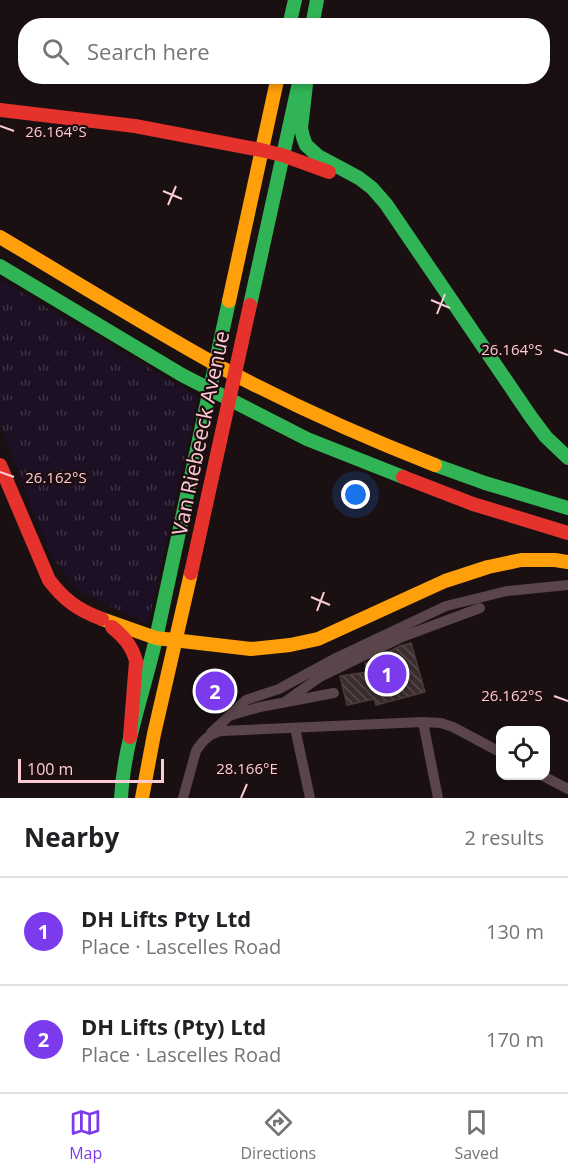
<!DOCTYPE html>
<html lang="en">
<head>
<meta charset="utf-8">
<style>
  body { margin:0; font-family:"Open Sans",sans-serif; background:#f2f2f2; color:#202124 }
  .controls { position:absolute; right:18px; bottom:18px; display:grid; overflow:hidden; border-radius:12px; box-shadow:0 3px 9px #0003 }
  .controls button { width:54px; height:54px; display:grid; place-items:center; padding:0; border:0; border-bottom:2px solid #e0e0e0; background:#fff; color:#202124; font:30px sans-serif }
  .scale { position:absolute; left:18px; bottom:15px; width:146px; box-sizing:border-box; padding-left:6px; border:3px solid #fdcbd5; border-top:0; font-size:16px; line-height:21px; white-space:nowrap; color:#fdcbd5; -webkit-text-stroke:4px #1d0d0f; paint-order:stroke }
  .you { position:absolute; left:356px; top:495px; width:21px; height:21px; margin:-15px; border:4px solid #fff; border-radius:50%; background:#1a73e8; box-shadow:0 0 0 9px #1a73e833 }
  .badge { display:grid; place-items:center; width:39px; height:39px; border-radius:50%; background:#7c3aed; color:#fff; font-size:20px; font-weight:700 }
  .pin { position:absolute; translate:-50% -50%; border:3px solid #fff; box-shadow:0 2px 6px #0006 }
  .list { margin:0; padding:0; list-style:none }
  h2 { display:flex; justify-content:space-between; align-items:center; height:78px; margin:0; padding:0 24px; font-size:26px }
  h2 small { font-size:20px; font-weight:400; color:#757577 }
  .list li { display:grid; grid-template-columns:39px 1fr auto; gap:18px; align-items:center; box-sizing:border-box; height:108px; padding:0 24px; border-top:2px solid #e0e0e0 }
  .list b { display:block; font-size:22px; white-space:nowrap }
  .list p { margin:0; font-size:20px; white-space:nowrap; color:#757577 }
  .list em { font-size:20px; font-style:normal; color:#757577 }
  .icon { flex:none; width:33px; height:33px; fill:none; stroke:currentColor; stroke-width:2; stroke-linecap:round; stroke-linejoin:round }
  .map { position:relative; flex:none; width:568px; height:798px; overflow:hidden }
  .search { position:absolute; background:#fff; box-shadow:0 3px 9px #0003; left:18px; right:18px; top:18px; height:66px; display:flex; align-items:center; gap:15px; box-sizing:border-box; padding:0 21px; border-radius:24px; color:#757577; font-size:22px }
  .sheet { height:294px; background:#fff }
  nav { display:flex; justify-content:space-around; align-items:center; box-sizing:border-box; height:84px; border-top:2px solid #e0e0e0; background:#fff; font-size:16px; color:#757577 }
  nav a { display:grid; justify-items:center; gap:3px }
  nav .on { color:#7c3aed }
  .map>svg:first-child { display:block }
  .grass { fill:url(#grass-tufts) }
  .building { fill:url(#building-back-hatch); stroke:#4e3a3d; stroke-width:1.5 }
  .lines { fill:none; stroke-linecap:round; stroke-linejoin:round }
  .street { stroke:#5a454a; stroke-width:10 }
  .fast { stroke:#30b455; stroke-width:14 }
  .slow { stroke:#ff9f0a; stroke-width:14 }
  .jam { stroke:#e5322d; stroke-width:14 }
  .ticks { fill:none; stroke:#fdcbd5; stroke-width:2 }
  .labels { text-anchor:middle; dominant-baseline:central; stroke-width:4.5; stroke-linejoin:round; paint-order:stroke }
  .street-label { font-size:21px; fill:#fdcbd5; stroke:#1d0d0f }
  .ticks-label { font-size:15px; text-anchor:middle; fill:#fdcbd5; stroke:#1d0d0f; stroke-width:4.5; stroke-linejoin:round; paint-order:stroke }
</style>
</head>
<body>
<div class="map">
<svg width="568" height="798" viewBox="0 0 568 798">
  <defs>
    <pattern id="grass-tufts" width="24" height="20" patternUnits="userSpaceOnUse" patternTransform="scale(1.5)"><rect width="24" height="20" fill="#1e1024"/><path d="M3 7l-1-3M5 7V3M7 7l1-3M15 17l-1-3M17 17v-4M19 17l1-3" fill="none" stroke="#403143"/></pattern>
    <pattern id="building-back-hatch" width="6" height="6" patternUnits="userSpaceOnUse" patternTransform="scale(1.5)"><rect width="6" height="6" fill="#3c2e2f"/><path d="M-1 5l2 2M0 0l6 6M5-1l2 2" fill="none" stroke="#594b4c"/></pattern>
  </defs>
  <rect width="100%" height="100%" fill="#1a1012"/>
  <path class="grass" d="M0,280L198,397L148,624L76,590L50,553L0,425Z"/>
  <path class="building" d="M411,643L425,692L376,705L374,699L347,705L340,676L367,672L365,663L382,657V655L400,646Z
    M196,682L235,690L233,697L215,693L213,699L195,696Z"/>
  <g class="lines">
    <path class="street" d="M283,703L320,677L402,637L480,608
      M229,716L246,700L279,689L336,658L446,606L507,591L568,585
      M423,722L438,798
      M295,728L310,798
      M211,733L229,716L260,707L334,693
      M543,776L568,789
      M183,798L196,751C203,740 209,734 222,731L423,722L441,723L453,727L500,752"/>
    <path class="fast" d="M289,26L295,0
      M312,26L317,0
      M307,76L301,128L303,137L306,145L318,156L359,178L372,188L386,204L531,417L546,437L568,458
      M0,266L182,375L307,439L403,477
      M250,305L300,78
      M435,465L485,483L568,508
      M121,798C124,742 145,689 157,634C181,523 205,412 229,301"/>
    <path class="slow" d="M0,237C74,281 148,327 224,369C292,405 363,437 435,465
      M229,301L278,76
      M102,619L156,638L251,649L290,645L318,639L445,581L488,567L521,560H555L568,562
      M142,798L154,734L191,573"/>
    <path class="jam" d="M0,110L135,126L261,150L282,155L329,172
      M0,465L49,580C64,600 78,610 102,619
      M403,477L473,504L568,533
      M191,573L250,305
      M112,627C124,637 132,646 136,661L130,737"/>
  </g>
  <path class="ticks" d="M0,126L14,131M163,191L182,199M168,205L176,186M431,300L450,308M437,314L445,294M554,350L568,355M0,472L14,477M311,597L330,605M317,611L324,592M554,696L568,701M241,798L247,784"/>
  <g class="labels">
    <g class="street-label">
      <text transform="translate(200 433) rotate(-78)">Van Riebeeck Avenue</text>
    </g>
  </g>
  <g class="ticks-label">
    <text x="56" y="137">26.164°S</text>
    <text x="512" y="355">26.164°S</text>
    <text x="56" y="483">26.162°S</text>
    <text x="512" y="701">26.162°S</text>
    <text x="247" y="774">28.166°E</text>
  </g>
</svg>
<div class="controls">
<button><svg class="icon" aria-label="locate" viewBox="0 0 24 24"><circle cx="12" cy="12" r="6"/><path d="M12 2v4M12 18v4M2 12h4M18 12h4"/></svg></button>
</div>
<div class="scale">100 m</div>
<div class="you"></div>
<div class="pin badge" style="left:387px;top:674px">1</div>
<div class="pin badge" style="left:215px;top:691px">2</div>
<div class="search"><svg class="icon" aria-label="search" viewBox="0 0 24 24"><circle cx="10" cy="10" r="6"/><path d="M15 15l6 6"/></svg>Search here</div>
</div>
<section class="sheet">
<h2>Nearby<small>2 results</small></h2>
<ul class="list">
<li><span class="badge">1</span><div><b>DH Lifts Pty Ltd</b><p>Place · Lascelles Road</p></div><em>130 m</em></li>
<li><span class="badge">2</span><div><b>DH Lifts (Pty) Ltd</b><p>Place · Lascelles Road</p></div><em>170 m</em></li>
</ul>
</section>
<nav>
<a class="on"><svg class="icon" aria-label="map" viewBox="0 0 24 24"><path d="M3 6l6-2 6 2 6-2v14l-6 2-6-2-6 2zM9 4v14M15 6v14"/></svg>Map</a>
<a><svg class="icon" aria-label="directions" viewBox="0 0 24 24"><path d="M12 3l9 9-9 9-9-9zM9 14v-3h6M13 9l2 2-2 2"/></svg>Directions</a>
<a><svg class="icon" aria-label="saved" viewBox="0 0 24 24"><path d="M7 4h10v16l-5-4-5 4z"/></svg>Saved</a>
</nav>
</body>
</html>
